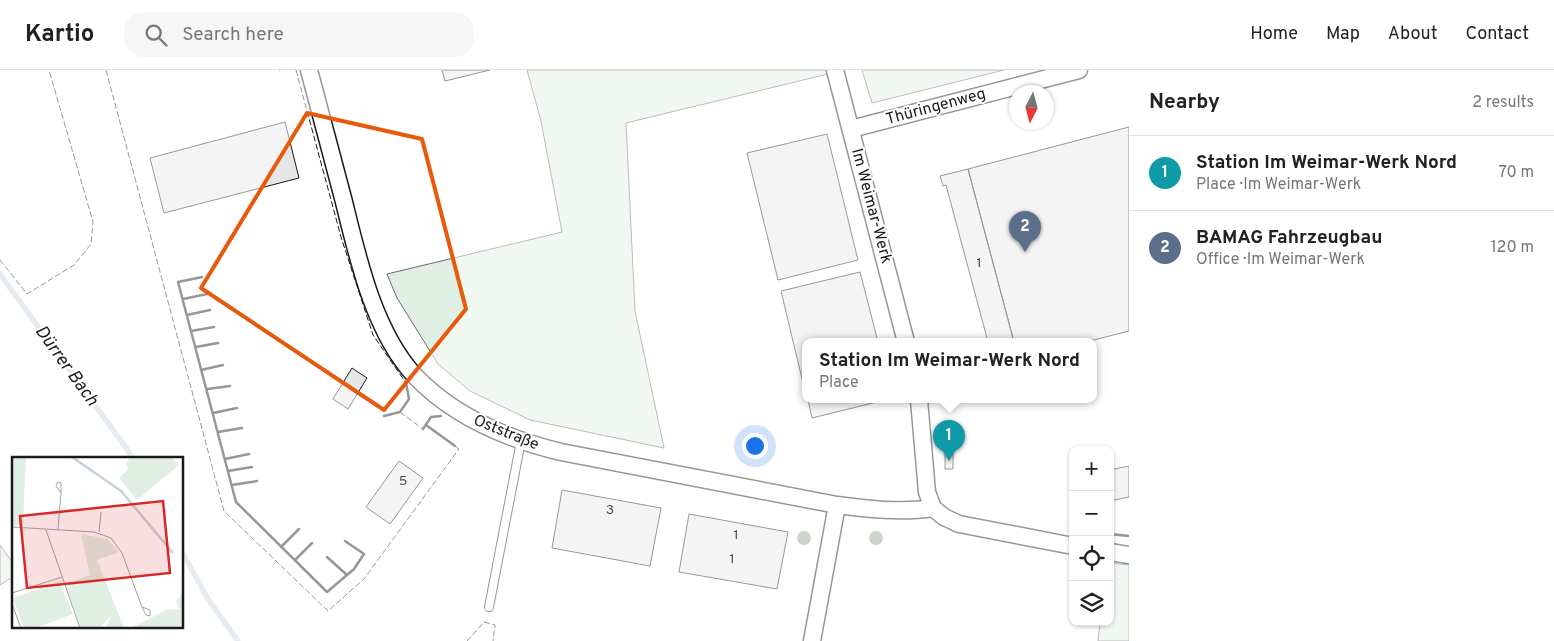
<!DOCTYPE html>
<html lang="en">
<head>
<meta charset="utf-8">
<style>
  body { margin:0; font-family:Overpass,sans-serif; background:#f6f6f6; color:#222 }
  .controls { position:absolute; right:15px; bottom:15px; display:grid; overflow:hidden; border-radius:10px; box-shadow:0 1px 4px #0004 }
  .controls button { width:45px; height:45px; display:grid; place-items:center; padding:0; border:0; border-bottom:1px solid #e0e0e0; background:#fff; color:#222; font:25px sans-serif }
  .compass { position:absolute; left:1009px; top:15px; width:45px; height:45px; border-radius:50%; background:#fff; box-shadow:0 1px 4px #0004; rotate:186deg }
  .you { position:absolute; left:754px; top:375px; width:18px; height:18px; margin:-12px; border:4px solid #fff; border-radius:50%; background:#1a73e8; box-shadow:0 0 0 8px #1a73e833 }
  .badge { display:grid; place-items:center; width:32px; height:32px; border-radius:50%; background:#c62828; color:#fff; font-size:16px; font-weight:700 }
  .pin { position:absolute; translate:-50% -41px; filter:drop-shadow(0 1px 2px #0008) }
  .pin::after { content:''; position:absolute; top:26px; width:18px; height:15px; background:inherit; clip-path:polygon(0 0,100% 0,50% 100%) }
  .popup { position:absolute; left:802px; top:268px; width:295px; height:65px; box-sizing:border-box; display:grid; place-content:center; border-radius:10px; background:#fff; filter:drop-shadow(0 1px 4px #0005); font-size:16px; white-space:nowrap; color:#767676 }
  .popup b { font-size:19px; color:#222 }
  .popup::after { content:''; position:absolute; left:50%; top:100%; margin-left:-10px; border:10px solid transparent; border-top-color:#fff }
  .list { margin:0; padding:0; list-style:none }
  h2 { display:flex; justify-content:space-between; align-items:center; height:65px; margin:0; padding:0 20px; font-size:21px }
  h2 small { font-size:16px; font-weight:400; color:#767676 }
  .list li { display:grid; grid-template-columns:32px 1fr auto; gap:15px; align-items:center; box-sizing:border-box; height:75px; padding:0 20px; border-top:1px solid #e0e0e0 }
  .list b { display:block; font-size:19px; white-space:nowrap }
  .list p { margin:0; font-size:16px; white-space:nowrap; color:#767676 }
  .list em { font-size:16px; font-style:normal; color:#767676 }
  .icon { flex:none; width:28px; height:28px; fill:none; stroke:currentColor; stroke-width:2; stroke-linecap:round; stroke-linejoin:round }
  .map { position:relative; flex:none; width:1129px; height:571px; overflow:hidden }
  header { display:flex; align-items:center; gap:30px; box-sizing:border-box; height:70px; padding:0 25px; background:#fff; border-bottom:1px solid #e0e0e0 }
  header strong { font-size:24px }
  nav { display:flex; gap:28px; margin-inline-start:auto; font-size:18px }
  .search { width:350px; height:45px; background:#f6f6f6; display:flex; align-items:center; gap:12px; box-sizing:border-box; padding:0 18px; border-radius:20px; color:#767676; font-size:19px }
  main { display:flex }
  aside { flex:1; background:#fff }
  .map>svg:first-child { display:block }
  .green { fill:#e0efe3; stroke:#6a6a6a }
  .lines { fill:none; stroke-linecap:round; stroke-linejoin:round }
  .stream { stroke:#c6d2dc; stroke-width:5.5 }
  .building { fill:#e6e6e6; stroke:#1a1a1a }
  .lane-casing { stroke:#1a1a1a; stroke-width:10 }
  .street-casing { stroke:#1a1a1a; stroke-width:19 }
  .lane { stroke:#fff; stroke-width:8 }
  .street { stroke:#fff; stroke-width:16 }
  .fence { stroke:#1a1a1a; stroke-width:1; stroke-dasharray:6 2.5; stroke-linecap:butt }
  .wall { stroke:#1a1a1a; stroke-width:2.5 }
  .tree { fill:#8aa48f }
  .marked { fill:none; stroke:#e8590c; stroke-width:4; stroke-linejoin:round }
  .labels { text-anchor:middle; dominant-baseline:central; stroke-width:4; stroke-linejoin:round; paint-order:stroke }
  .number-label { font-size:14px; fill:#4d4d4d }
  .street-label { font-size:16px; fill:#1a1a1a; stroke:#fff }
  .water-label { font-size:18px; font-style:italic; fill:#1a1a1a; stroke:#fff }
  .inset-river { fill:none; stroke:#c6d2dc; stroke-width:2.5 }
  .inset-road { fill:none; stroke:#a3a3a3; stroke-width:1 }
  .view { fill:#d62828; fill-opacity:0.15; stroke:#d62828; stroke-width:2.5 }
  .inset-edge { fill:none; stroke:#1a1a1a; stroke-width:2.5 }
</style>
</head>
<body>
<header>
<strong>Kartio</strong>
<div class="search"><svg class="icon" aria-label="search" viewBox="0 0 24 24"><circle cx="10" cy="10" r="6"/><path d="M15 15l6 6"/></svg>Search here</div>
<nav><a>Home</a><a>Map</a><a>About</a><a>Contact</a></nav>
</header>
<main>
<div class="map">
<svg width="1129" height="571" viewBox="0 0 1129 571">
  <rect width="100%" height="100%" fill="#fff"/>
  <path class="green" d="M527,0H827L828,4L626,53L635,241L664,378L530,350L470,321L438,294L397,228L387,204L562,162L541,51Z
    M862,0H1004L872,33Z
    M0,475L14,495V506L0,515Z
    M1110,493L1129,495V571H1098L1100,552H1110Z"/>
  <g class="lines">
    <path class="stream" d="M0,204L127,379L132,388
      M182,482L208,529L238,571"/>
  </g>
  <path class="building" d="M442,0H490L445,11Z
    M285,52L299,108L164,143L150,88Z
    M1129,57V261L1086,272H1014L968,99Z
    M827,64L858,190L778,210L747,83Z
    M968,99L1014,272H988L946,115L943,116L940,106Z
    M860,202L878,272H805V321L781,221Z
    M352,298L367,308L348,339L333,329Z
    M808,330H885L812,348Z
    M945,383H953V399H945Z
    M399,391L423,408L390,454L366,437Z
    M1129,396V427L1110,431V400Z
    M562,420L661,438L650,496L552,478Z
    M689,444L788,462L777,519L679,502Z"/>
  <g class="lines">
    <defs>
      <path id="lane" d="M489,537L521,371"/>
      <path id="street" d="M309,0C321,44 332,88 344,132C358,189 374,262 415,306C454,347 507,369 561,382L837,435C868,439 901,443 933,438
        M835,0L906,272
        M851,59L1079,0
        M919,330L927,422L933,438L944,447L959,454L1073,476
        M1110,482L1129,485
        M812,571L837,435"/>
    </defs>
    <use href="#lane" class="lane-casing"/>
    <use href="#street" class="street-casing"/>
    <use href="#lane" class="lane"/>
    <use href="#street" class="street"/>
    <path class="fence" d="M106,0L224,441L328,541L364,509L459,379L455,376
      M279,0H280
      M296,0L341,167L373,265L406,313
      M0,190L27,224L74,195L91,174L93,152L49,0
      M400,342L423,359
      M467,571L484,552L495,555L493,571"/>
    <path class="wall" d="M202,207L178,212L236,432L327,522L354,499L364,484L345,471
      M183,229L207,224
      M187,245L210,240
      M191,261L214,257
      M196,277L218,273
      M201,300L223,295
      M207,319L230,316
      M213,343L237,338
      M384,346L400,342L409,329L406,313
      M426,355L455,376
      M423,359L431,347L441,346
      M218,362L242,358
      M225,389L249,384
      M228,401L252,397
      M232,415L257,411
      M1070,457H1073
      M1110,464L1129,466
      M281,477L299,459
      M327,487L347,505
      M295,490L312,473"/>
  </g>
  <g class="tree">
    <circle cx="804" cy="468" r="7"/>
    <circle cx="876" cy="468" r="7"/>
  </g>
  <path d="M0 0H1129V571H0ZM307,43L422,69L466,239L384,340L201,218Z" fill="#fff" fill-opacity=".55" fill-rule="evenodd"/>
  <path class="marked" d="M307,43L422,69L466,239L384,340L201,218Z"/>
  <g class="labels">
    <g class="number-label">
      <text x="979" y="193">1</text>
      <text x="403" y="411">5</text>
      <text x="610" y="440">3</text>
      <text x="736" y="465">1</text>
      <text x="732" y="489">1</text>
    </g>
    <g class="street-label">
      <text transform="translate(936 37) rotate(-15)">Thüringenweg</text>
      <text transform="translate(871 136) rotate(75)">Im Weimar-Werk</text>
      <text transform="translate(506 363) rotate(22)">Oststraße</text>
    </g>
    <g class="water-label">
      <text transform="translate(66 296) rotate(54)">Dürrer Bach</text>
    </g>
  </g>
  <g transform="translate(12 387)">
    <rect width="171" height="171" fill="#fff"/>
    <path d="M14,0L11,68L0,69V1ZM118,0H160L167,8L125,43L107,21L116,12L114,7ZM69,77L95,82L107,95L85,103L112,171H94L99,159L88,170L69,171L53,127L78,118ZM47,124L61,157L23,171H12L1,141ZM171,136V171H119L156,152L168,153L164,144Z" fill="#e0efe3"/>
    <path class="inset-river" d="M60,0L109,34L161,96"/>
    <path class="inset-road" d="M0,70L82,75L99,81L110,96L130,150L134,158L138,159V153L130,150M46,72L49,36L44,29L46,25L49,26V36M34,73L68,171M87,75L89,55M0,136L50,120M0,147L9,171"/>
    <path class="view" d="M151,44L158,116L15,131L8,59Z"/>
    <rect width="171" height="171" class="inset-edge"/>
  </g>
</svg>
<div class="controls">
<button>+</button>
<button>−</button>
<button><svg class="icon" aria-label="locate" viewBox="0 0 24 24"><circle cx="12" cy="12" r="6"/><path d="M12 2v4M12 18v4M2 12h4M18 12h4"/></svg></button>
<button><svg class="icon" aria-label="layers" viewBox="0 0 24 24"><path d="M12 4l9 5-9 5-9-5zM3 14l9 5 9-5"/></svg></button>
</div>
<svg class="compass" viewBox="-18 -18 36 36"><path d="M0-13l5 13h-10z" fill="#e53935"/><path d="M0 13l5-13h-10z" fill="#767676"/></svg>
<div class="you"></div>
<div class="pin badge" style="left:949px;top:391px;background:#0f9aa8">1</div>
<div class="popup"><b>Station Im Weimar-Werk Nord</b>Place</div>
<div class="pin badge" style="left:1025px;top:182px;background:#5c6f8a">2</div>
</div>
<aside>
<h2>Nearby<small>2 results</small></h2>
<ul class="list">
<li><span class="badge" style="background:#0f9aa8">1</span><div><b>Station Im Weimar-Werk Nord</b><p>Place · Im Weimar-Werk</p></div><em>70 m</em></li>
<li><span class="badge" style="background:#5c6f8a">2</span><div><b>BAMAG Fahrzeugbau</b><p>Office · Im Weimar-Werk</p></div><em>120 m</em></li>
</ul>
</aside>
</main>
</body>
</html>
